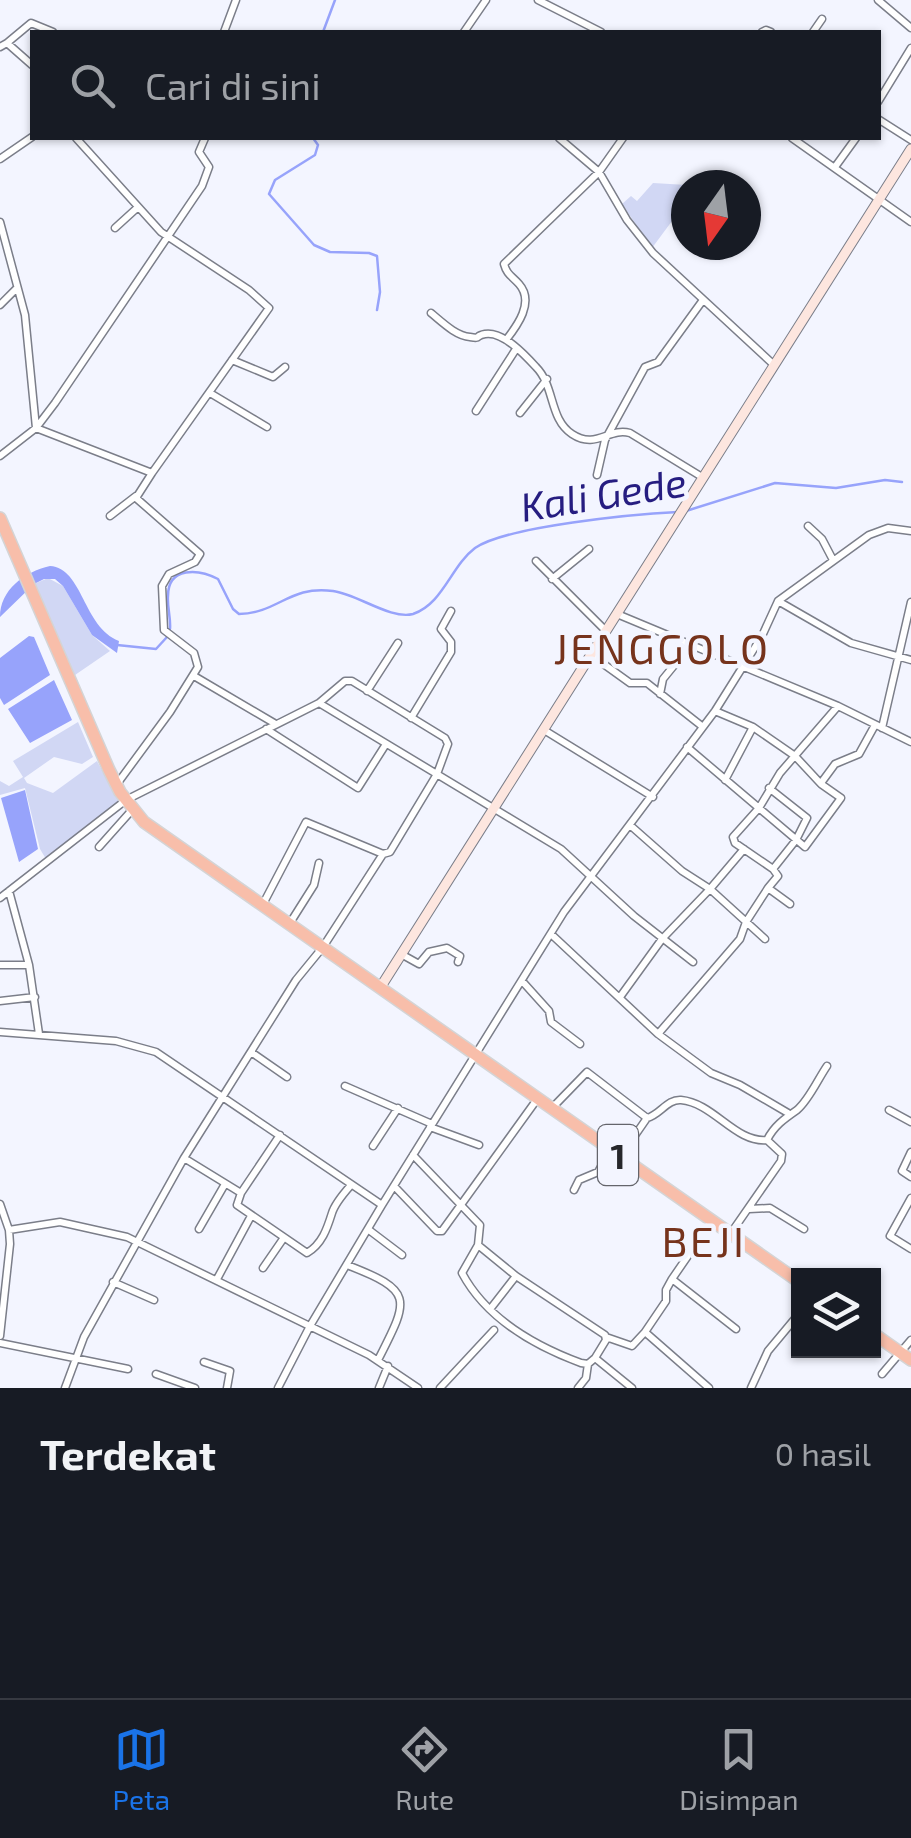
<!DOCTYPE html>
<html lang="id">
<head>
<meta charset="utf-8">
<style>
  body { margin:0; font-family:"Exo 2",sans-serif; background:#242831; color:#f1f3f6 }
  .controls { position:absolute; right:30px; bottom:30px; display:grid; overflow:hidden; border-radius:0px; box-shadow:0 2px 8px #0004 }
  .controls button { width:90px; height:90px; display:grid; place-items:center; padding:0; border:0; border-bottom:2px solid #363941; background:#171b24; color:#f1f3f6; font:50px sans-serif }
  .compass { position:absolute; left:671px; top:170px; width:90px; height:90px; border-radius:50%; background:#171b24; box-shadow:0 2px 8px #0004; rotate:194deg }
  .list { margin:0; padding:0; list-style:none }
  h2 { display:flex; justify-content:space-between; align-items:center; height:130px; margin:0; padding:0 40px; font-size:42px }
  h2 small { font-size:32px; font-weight:400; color:#9ea1a6 }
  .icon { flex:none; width:55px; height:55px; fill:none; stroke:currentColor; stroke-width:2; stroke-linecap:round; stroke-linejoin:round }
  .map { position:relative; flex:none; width:911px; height:1388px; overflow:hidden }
  .search { position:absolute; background:#171b24; box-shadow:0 2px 8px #0004; left:30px; right:30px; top:30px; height:110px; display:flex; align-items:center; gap:25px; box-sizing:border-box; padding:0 35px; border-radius:0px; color:#9ea1a6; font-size:38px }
  .sheet { height:310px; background:#171b24 }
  nav { display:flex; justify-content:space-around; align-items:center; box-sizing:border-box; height:140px; border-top:2px solid #363941; background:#171b24; font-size:28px; color:#9ea1a6 }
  nav a { display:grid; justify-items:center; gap:5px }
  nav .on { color:#1a73e8 }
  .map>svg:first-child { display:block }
  .green { fill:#d1d7f4 }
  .water { fill:#97a3fb }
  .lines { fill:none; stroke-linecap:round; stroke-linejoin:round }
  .stream { stroke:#97a3fb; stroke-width:2.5 }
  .minor-casing { stroke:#7b7e89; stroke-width:9 }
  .secondary-casing { stroke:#7b7e89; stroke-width:11 }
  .trunk-casing { stroke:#d4d4d5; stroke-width:14 }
  .minor { stroke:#fff; stroke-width:6 }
  .secondary { stroke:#fde6df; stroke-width:9 }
  .trunk { stroke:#f8beaa; stroke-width:11 }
  .labels { text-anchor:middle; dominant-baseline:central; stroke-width:9; stroke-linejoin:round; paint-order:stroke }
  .shield { fill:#f3f5ff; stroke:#64656b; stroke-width:2.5 }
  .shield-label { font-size:35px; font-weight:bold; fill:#26272b }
  .water-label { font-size:40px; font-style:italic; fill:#261d80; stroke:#f3f5ff }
  .quarter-label { font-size:42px; letter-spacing:2.5px; fill:#76331c; stroke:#f3f5ff }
</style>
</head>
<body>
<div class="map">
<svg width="911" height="1388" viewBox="0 0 911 1388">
  <rect width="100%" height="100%" fill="#f3f5ff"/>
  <path class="green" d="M653,183L687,185L686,220L672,221L652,248L622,204L631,196L637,201Z
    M48,578L63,586L92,635L110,651L75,675L34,584Z
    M78,722L93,757L82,764L54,757L24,778L27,783L53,793L97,761L119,802L46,859L40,849L25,788L0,795V781L9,786L23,777L13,761Z"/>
  <path class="water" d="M50,566C83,568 83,627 119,641L117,653L92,635L63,586L55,579H44L34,584L0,617C0,590 24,572 50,566Z
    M29,636L34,637L50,675L4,705L0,698V658Z
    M54,680L72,720L30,743L8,709Z
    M25,790L38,849L19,862L1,798Z"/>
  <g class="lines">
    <path class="stream" d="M323,32L335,0
      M313,138L318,145L315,155L275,180L269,194L314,245L330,252L369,253L377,256L380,292L377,310
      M686,511L775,483L836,488L885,480L902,482
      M170,629C171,618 167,607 168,596C168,566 199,569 218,579L233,609L239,614C279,613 289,585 333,591C357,594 391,620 413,614C443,604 451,566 475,548C507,526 636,514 678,512
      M117,645L156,649L167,637"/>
    <defs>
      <path id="minor" d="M538,0L601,32
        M878,0L911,28
        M224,32L236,0
        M464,32L486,0
        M762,32L766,30L771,32
        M813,32L822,19
        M7,43L31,23L53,32
        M0,47L7,43L32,65
        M878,102L911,48
        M878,119L911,140
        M559,138L599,172L627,220L653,253L773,364
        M792,138L911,222
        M0,159L32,137
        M835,167L856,138
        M0,222L25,315L36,428L152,473L269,308L249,290L161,232L76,138
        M115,228L137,208
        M0,305L17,288
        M431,313C442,322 456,336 470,337C482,339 474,336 485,334C503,331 525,355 536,367C555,386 549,419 572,434C596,450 609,427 630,433L702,477
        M506,340C517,326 535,302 519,284C512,276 507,275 504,264L599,172L623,138
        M232,360L273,377L285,367
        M210,393L267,427
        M476,411L516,349
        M520,413L547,379
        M0,456L36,428L55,403L202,186L209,167L199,152L205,138
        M597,475L605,440L645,367L658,362L703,300
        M110,516L136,496
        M808,526L822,539L833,560
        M536,561L606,631
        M552,579L589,549
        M778,601L851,643L911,660
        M617,614L838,706L911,742
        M591,655L630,683H647L703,727
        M194,676L274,723
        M367,691L398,643
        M660,694L663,679L690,646
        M715,711L753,727L725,780
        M411,718L451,652V642L441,629L451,611
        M882,728L911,602
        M266,729L358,788L386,744
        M544,730L653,797
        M687,747L805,847L841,798L821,784L795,756L753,727
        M821,783L835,764L859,754L875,725
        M117,784L170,712L198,667L194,653L164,630L162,586L169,574L195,562L200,554L136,498L152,473
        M769,788L807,818L796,840L773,869L778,876L768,888L790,904
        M99,847L132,810
        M744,849L710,889L765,939
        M773,869L735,843L733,837L759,808L780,773L838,706
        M9,891L29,965L39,1034
        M0,898L126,800L319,703L561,849L634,916L693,962
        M262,906L306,822L383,854L390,852L437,774L448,744L445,738L352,681H345L319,703
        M290,923L314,885L319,863
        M551,934L658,1034L740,939L746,922L768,888
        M401,954L419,964L429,952L447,948L460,956L458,962
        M0,965H29
        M522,981L549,1011L551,1022L580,1044
        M620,997L662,939L710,889L682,871L631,826
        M0,1001L35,997
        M0,1032L116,1041L156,1052L382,1205
        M658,1034L711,1073L740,1085L788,1113
        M251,1052L287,1077
        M345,1086L432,1124
        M553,1107L587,1072L647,1118L620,1157
        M889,1110L911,1122
        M647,1118C660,1115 667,1099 681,1100C714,1103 735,1143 767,1140
        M430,1127L479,1145
        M373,1146L398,1108
        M911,1152L902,1171L911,1177
        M413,1155L480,1225L478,1245L462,1273C486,1318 535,1346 581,1363L588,1364L595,1358L632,1388
        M184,1158L241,1193L237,1205L307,1253C322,1244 327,1229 332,1213C335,1203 344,1193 351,1185
        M394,1186L437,1231H442L538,1098
        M574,1190L579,1180L598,1172L610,1151
        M241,1193L280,1135
        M911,1198L890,1236L911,1249
        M0,1204L9,1230L10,1244L0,1336
        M749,1209L770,1208L804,1229
        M199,1229L225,1184
        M9,1230L60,1222L127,1237L369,1355L418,1388
        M369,1230L402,1255
        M731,1233L781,1161L782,1154L767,1140C774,1126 784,1119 797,1110C809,1100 818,1079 827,1066
        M478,1245L516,1276L605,1335L606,1340L595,1358
        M347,1265C415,1291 409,1299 378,1360
        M263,1268L283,1239
        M217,1279L251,1216
        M672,1279L736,1329
        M113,1282L154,1300
        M491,1308L516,1276
        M606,1337L632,1346L645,1332
        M0,1343L128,1369
        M204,1362L230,1371L227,1388
        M156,1374L195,1388
        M882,1374L911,1340
        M65,1388L84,1337L184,1158L296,980L323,947L383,854
        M278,1388L310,1326L382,1205L564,912L715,711L762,636L778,601L869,535L888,528L911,531
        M379,1388L388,1366
        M440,1388L494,1330
        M578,1388L586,1378L588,1364
        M709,1388L645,1332L666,1301V1290L672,1279L712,1221
        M751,1388L768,1351L798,1315"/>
      <path id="secondary" d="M380,988L911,149"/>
      <path id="trunk" d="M0,518L109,770L120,792L144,822L798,1281
        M874,1334L911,1360"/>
    </defs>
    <use href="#minor" class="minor-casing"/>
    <use href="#secondary" class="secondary-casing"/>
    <use href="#trunk" class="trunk-casing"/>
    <use href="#minor" class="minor"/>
    <use href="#secondary" class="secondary"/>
    <use href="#trunk" class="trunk"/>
  </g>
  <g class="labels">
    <rect class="shield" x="598" y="1125" width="40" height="60" rx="8"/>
    <g class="shield-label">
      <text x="618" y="1155">1</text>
    </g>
    <g class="water-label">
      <text transform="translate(603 493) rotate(-9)">Kali Gede</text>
    </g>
    <g class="quarter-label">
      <text x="662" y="647">JENGGOLO</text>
      <text x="704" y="1240">BEJI</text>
    </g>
  </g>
</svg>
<div class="controls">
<button><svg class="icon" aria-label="layers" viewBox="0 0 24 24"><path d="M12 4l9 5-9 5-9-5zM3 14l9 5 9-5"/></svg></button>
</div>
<svg class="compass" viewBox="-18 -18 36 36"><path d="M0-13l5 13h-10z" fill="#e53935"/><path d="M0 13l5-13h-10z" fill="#9ea1a6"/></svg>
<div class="search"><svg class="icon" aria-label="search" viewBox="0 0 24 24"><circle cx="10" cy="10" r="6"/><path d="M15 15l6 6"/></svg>Cari di sini</div>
</div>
<section class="sheet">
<h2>Terdekat<small>0 hasil</small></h2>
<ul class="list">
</ul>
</section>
<nav>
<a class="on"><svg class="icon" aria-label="map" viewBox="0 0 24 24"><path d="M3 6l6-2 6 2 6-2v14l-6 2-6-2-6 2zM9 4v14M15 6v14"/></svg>Peta</a>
<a><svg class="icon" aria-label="directions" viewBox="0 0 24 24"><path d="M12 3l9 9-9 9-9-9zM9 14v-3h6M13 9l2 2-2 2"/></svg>Rute</a>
<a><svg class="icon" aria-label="saved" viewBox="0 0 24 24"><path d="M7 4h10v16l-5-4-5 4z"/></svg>Disimpan</a>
</nav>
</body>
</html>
